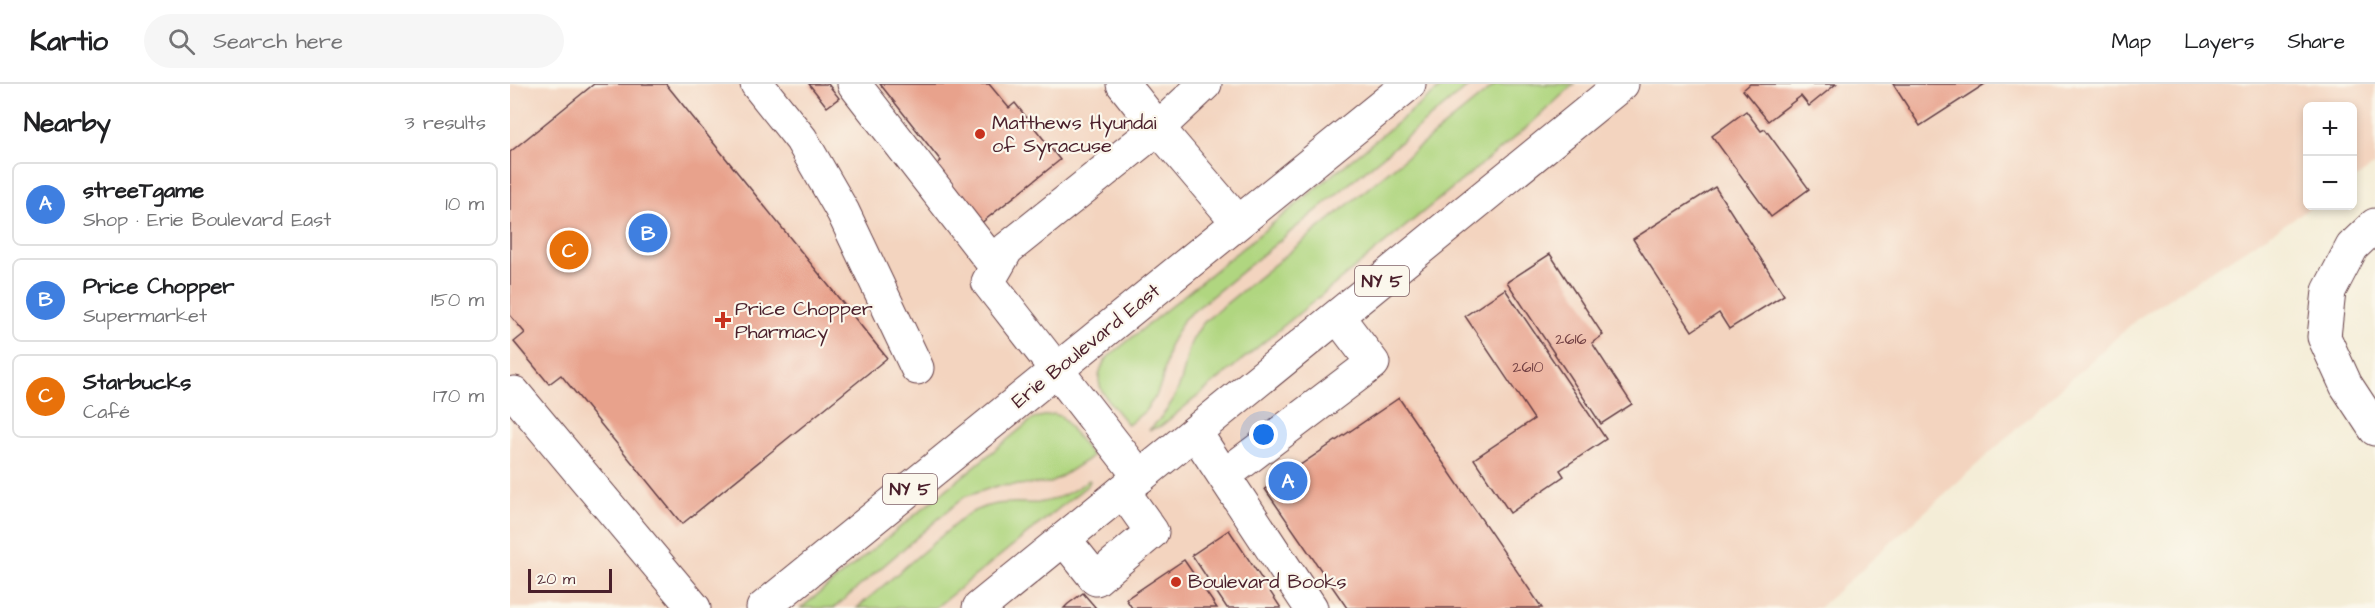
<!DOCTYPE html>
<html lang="en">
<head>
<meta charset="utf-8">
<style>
  body { margin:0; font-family:"Architects Daughter",sans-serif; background:#f6f6f6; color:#202124 }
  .controls { position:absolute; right:18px; top:18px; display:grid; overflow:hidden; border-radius:9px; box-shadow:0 3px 9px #0003 }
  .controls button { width:54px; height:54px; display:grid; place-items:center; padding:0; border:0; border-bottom:2px solid #e0e0e0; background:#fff; color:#202124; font:30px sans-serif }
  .scale { position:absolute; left:18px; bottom:15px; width:84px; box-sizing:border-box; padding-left:6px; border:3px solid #4a1f2b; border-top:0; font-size:16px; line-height:21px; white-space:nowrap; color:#4a1f2b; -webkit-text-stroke:4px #fbf7ec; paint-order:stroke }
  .you { position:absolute; left:754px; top:351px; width:21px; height:21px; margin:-15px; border:4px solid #fff; border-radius:50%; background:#1a73e8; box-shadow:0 0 0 9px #1a73e833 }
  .badge { display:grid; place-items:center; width:39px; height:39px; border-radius:50%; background:#0f766e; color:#fff; font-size:20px; font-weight:700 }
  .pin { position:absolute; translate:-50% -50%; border:3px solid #fff; box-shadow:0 2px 6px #0006 }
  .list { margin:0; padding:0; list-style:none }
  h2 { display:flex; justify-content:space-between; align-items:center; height:78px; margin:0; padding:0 24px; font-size:26px }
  h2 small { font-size:20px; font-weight:400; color:#757577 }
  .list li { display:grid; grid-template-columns:39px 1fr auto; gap:18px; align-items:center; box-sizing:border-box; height:84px; margin:0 12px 12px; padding:0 12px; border:2px solid #e0e0e0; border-radius:9px }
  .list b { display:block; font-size:22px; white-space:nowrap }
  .list p { margin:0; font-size:20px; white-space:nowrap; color:#757577 }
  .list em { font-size:20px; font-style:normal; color:#757577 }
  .icon { flex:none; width:33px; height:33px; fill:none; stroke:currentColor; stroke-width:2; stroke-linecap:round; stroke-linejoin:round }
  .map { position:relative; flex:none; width:1865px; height:524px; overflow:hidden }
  header { display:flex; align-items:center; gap:36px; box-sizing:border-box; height:84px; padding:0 30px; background:#fff; border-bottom:2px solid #e0e0e0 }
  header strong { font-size:28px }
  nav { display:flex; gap:33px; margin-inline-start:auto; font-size:21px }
  .search { width:420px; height:54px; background:#f6f6f6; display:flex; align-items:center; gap:15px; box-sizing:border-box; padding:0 21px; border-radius:33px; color:#757577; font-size:22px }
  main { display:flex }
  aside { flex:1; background:#fff }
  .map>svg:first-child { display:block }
  .built { fill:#f3d4bf }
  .green { fill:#b0d680; stroke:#7d7a56; stroke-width:1.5 }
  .building { fill:#e8a28c }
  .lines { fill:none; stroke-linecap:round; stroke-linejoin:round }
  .minor-casing { stroke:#643e45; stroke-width:35 }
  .major-casing { stroke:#643e45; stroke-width:35 }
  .minor { stroke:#fff; stroke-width:33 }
  .major { stroke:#fff; stroke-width:33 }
  .poi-dot { fill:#c8321e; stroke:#fbf7ec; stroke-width:2 }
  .labels { text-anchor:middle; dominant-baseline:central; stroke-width:4.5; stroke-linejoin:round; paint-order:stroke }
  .number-label { font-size:16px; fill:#724043 }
  .shield { fill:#fbf7ec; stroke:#7f6065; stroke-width:1.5 }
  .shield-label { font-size:18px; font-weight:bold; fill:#4a1f2b }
  .poi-label { font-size:20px; fill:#4a1f2b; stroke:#fbf7ec; text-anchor:start }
  .street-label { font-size:20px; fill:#4a1f2b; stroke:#fbf7ec }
</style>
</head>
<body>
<header>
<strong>Kartio</strong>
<div class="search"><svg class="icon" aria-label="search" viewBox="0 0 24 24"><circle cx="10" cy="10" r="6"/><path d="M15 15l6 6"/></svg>Search here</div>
<nav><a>Map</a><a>Layers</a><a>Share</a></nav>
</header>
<main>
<aside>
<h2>Nearby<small>3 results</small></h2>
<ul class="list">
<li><span class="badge" style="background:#3f7fe0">A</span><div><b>streeTgame</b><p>Shop · Erie Boulevard East</p></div><em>10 m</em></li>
<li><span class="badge" style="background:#3f7fe0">B</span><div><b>Price Chopper</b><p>Supermarket</p></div><em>150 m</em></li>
<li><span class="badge" style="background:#e8710a">C</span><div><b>Starbucks</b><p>Café</p></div><em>170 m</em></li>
</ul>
</aside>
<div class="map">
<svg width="1865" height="524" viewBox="0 0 1865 524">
  <rect width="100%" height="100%" fill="#fbf7ec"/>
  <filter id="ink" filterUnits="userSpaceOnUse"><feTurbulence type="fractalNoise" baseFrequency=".0167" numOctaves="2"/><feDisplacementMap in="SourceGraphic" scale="12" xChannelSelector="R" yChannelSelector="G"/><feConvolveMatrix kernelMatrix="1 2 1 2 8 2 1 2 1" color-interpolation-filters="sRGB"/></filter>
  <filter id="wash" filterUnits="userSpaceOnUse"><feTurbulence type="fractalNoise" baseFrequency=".008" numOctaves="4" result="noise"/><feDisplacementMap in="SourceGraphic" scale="24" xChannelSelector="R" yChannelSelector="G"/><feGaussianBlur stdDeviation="1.35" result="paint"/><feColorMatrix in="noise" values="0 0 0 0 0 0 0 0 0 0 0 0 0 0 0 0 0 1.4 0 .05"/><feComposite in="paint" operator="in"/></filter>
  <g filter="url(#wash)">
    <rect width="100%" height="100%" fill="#f4edd7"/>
    <path class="built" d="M0,0H1865V81L1843,96L1842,22H1798V122H1803L1627,235L1309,524H0Z"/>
    <path class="green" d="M935,0H961L674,235L659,262L652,297L646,312L635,327L618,341C601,318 575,301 598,273Z
      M986,0H1064L1016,44L651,342L639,346C653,333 662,321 669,303C680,274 672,265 695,237Z
      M544,330L552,333L582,372L577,376L541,399L487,402L454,413L324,524H291L524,334Z
      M579,396L580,397L578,401L425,524H347L455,432C468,424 484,419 500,419C509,418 519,420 528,419C548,416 563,408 579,396Z"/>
    <g id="blocks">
      <path class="building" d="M84,0H156L377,274L172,440L51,291L39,300L4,258L15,249L0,231V68Z
        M299,0H318L329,14L317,23Z
        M370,0H479L499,24L505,19L550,76L470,140L424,83L431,77Z
        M1240,0H1326L1299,22L1291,12L1258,37L1233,6Z
        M1383,0H1475L1410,42Z
        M1236,27L1251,47L1255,45L1299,105L1261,133L1202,52Z
        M1205,103L1274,211L1219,245L1209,229L1182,247L1123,155Z
        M1040,170L1093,251L1082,259L1122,320L1091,340L997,198Z
        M995,205L1096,355L1050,386L1054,392L1000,429L964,375L1024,335L955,232Z
        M889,314L1032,524H837L755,405Z
        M719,446L771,524H717L682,471Z
        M674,476L707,524H622L616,515Z
        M573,509L586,524H554L558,520Z"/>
    </g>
  </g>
  <g filter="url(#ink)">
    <use href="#blocks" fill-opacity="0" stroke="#643e45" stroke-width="1.5"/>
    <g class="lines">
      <defs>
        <path id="minor" d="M247,0L291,55L333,128L407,284
          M344,0L486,183
          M613,0L648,44L695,0
          M1865,141L1842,163L1819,207L1814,253L1836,301L1865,345
          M0,312L4,309L184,524
          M685,348L801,524
          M715,391L863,279L828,233
          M630,393L478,198L497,165L648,44L728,138
          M554,455L586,495L642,448L613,407"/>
        <path id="major" d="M253,524L899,0
          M469,524L1112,0"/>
      </defs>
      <use href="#minor" class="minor-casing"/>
      <use href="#major" class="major-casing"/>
      <use href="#minor" class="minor"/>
      <use href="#major" class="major"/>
    </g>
  </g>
  <g class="poi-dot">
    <circle cx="470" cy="50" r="6"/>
    <path d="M210 227h6v6h6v6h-6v6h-6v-6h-6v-6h6z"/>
    <circle cx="666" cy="498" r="6"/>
  </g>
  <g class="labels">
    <g class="number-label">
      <text x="1061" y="255">2616</text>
      <text x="1018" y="283">2610</text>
    </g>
    <g class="shield">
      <rect x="845" y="182" width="54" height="30" rx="4.5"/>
      <rect x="373" y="390" width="54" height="30" rx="4.5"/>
    </g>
    <g class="shield-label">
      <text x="872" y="197">NY 5</text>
      <text x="400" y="405">NY 5</text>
    </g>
    <g class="poi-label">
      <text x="482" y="39">Matthews Hyundai<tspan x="482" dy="23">of Syracuse</tspan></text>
      <text x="225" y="225">Price Chopper<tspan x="225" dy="23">Pharmacy</tspan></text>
      <text x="678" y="498">Boulevard Books</text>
    </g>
    <g class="street-label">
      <text transform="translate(576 262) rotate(-39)">Erie Boulevard East</text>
    </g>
  </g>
</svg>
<div class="controls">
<button>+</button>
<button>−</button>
</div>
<div class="scale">20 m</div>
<div class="you"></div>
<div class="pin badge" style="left:778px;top:397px;background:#3f7fe0">A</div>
<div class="pin badge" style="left:138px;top:149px;background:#3f7fe0">B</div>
<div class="pin badge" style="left:59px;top:166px;background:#e8710a">C</div>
</div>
</main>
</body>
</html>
